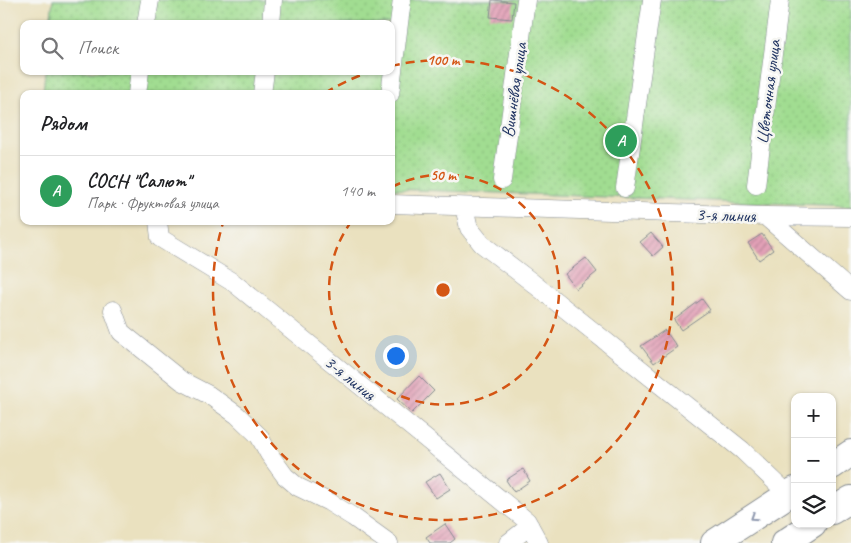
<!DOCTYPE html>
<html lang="ru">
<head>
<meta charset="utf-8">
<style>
  body { margin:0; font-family:Caveat,sans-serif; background:#f6f6f6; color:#202124 }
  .controls { position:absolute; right:15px; bottom:15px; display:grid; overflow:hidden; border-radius:10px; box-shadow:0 1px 4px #0004 }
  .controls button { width:45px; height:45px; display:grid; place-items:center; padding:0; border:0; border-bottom:1px solid #e0e0e0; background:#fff; color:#202124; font:25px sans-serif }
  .you { position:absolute; left:395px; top:355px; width:18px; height:18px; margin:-12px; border:4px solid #fff; border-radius:50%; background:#1a73e8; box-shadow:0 0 0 8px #1a73e833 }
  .badge { display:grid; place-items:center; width:32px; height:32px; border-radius:50%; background:#b5179e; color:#fff; font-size:16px; font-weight:700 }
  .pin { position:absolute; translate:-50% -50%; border:2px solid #fff; box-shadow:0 1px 5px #0006 }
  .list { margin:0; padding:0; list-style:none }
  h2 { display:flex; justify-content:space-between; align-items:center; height:65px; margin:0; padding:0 20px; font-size:21px }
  h2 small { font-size:16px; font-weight:400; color:#757577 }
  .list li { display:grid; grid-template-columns:32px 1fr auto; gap:15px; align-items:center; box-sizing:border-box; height:70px; padding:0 20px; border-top:1px solid #e0e0e0 }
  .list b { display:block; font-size:19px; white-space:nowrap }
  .list p { margin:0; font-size:16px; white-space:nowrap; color:#757577 }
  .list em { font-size:16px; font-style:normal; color:#757577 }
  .icon { flex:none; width:28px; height:28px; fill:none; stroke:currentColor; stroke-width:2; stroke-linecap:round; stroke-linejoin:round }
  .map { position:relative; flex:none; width:851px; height:543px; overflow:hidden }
  .search { position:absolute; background:#fff; box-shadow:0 1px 4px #0004; left:20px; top:20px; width:375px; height:55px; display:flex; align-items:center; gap:12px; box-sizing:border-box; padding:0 18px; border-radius:10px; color:#757577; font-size:19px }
  .panel { position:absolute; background:#fff; box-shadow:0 1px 4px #0004; left:20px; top:90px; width:375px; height:135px; border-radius:10px }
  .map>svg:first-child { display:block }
  .grass { fill:url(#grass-dots); stroke:#5e8678 }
  .building { fill:url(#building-hatch) }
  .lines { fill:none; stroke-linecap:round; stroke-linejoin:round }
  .minor-casing { stroke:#82888e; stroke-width:19 }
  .highway-casing { stroke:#82888e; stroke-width:28 }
  .minor { stroke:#fff; stroke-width:18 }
  .highway { stroke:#fff; stroke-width:26 }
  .oneway { stroke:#8d97ae }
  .ring { fill:none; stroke:#d45514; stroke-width:2.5; stroke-dasharray:9 6 }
  .labels { text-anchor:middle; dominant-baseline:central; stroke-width:5; stroke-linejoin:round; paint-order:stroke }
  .street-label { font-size:18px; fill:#1b2f5e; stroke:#f6f6f2 }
  .centre { fill:#d45514; stroke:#f6f6f2; stroke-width:2.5 }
  .ring-label { font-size:15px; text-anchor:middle; font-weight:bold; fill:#d45514; stroke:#f6f6f2; stroke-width:5; stroke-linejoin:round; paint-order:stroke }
</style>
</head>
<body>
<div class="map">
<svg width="851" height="543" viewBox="0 0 851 543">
  <defs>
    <pattern id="grass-dots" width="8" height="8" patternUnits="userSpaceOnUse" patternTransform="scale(1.25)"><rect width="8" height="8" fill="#a1dd91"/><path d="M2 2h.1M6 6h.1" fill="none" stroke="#8abe7f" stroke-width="1.8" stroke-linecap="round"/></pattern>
    <pattern id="building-hatch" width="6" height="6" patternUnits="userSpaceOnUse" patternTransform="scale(1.25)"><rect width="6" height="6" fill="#e3a1b7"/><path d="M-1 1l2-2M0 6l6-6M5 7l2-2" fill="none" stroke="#b78498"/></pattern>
  </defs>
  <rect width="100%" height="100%" fill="#f6f6f2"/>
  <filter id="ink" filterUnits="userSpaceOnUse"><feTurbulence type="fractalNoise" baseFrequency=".02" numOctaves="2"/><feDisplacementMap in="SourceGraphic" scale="10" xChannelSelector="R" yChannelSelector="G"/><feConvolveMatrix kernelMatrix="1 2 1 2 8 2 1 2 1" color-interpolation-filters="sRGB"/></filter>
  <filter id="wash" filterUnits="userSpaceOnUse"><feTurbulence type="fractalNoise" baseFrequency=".0096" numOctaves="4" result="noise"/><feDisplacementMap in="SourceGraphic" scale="20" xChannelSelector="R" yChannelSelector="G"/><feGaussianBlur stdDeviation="1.12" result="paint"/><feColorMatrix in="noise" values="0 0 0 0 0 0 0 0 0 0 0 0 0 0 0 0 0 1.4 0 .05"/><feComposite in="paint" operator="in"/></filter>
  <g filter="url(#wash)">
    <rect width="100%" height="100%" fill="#eae1bf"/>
    <path class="grass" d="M53,0H851V206L391,189V94H43L45,71H391V24H50Z"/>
    <g id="blocks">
      <path class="building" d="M492,0L514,2L512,19L490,17Z
        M651,233L663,247L653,256L640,242Z
        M762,234L773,250L759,260L748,243Z
        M586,258L597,272L576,289L565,274Z
        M702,299L710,310L681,330L674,320Z
        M665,330L677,347L654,363L641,346Z
        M419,376L434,391L412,413L397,399Z
        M523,469L530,481L514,492L506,480Z
        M440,473L450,489L436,498L425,482Z
        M445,524L455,539L450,543H430L426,537Z"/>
    </g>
  </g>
  <g filter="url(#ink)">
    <use href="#blocks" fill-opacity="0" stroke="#82888e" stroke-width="1"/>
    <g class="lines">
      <defs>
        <path id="minor" d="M146,24L150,0
          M271,24L273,0
          M137,94L140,71
          M262,94L265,71
          M390,94L402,0
          M502,180L526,0
          M756,185L780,0
          M625,188L652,0
          M391,204L765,216L851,217
          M464,207L469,228L482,244L529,280L742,450L788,494
          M765,216L851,291
          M158,221L160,238L234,283L527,521L539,543
          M113,310L121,332L182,381L209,395L237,415L259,436L269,454L285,476L298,487L329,502L353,517L389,543
          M508,543L530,526"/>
        <path id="highway" d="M832,466L851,453
          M832,511L851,499
          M714,543L795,490
          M784,543L813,524"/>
      </defs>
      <use href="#minor" class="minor-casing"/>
      <use href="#highway" class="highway-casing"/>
      <use href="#minor" class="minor"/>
      <use href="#highway" class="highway"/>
    </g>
    <defs><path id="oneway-chevron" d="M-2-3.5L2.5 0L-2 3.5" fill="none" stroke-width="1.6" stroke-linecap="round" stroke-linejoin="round" transform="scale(1.25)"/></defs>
    <use class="oneway" href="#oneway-chevron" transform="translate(754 517) rotate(147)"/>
  </g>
  <g class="ring">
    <path d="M392 187A115 115 0 1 1 351 222"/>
    <path d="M325 93A230 230 0 0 1 372 71M391 66A230 230 0 1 1 223 223"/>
  </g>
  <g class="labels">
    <g class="street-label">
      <text transform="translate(514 90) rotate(-82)">Вишнёвая улица</text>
      <text transform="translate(768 92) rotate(-83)">Цветочная улица</text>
      <text transform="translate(726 215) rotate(2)">3-я линия</text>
      <text transform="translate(350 378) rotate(39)">3-я линия</text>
    </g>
  </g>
  <circle cx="443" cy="290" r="8" class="centre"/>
  <g class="ring-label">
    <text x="443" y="65">100 m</text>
    <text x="443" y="180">50 m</text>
  </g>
</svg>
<div class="controls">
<button>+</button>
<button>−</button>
<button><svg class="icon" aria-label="layers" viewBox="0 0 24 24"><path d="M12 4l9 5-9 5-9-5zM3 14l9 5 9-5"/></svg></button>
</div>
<div class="you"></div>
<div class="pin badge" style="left:621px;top:141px;background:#2e9e5b">A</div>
<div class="search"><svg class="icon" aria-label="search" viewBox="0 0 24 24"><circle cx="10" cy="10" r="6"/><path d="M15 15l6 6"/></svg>Поиск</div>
<section class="panel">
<h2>Рядом<small></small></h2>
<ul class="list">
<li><span class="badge" style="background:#2e9e5b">A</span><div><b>СОСН &quot;Салют&quot;</b><p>Парк · Фруктовая улица</p></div><em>140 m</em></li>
</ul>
</section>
</div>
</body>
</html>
